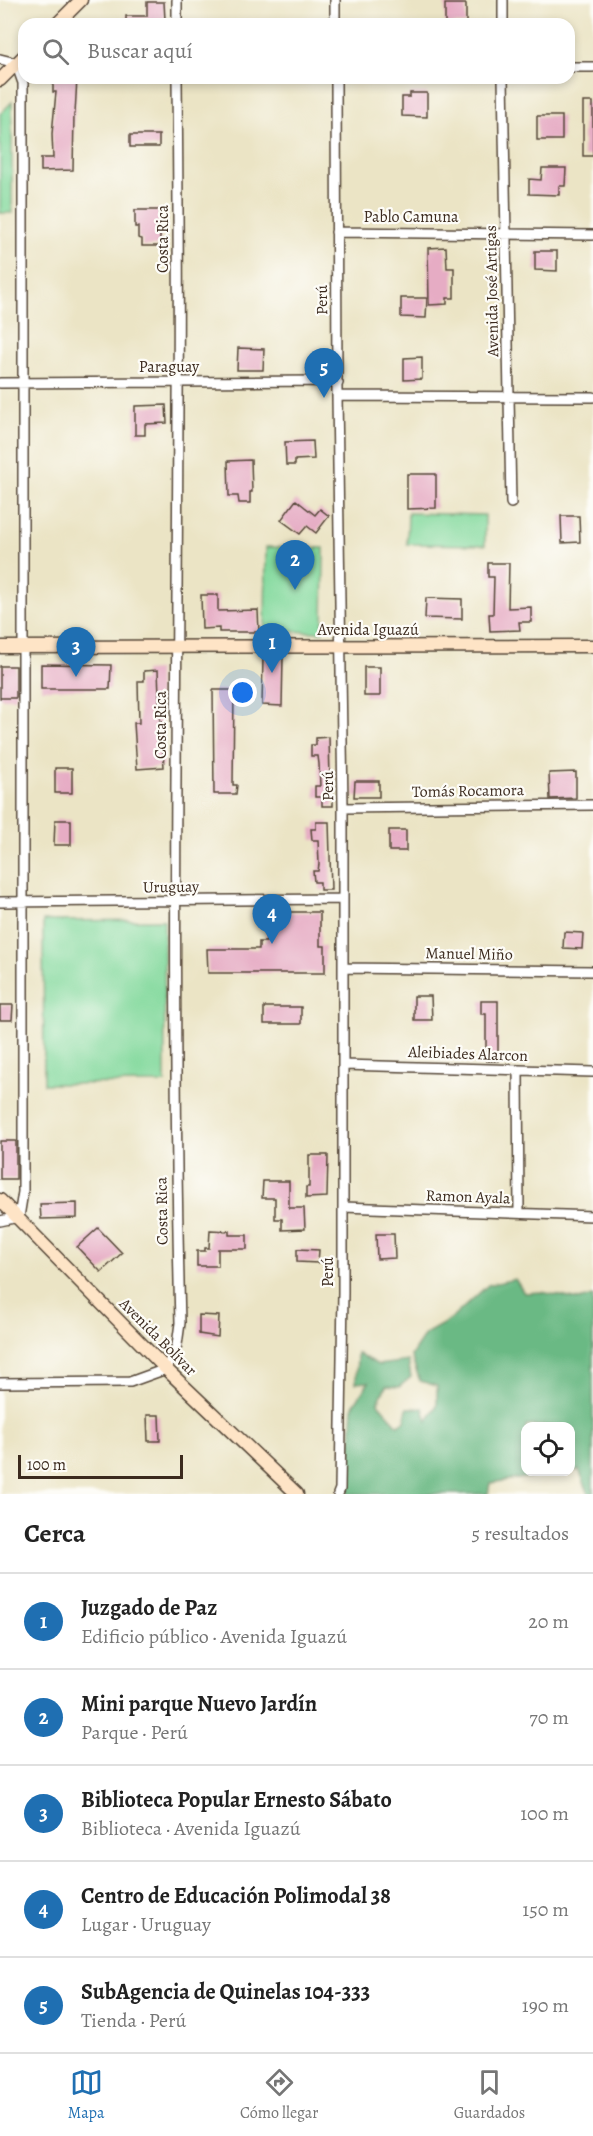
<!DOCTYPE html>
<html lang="es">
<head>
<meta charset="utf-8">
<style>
  body { margin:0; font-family:Alegreya,serif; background:#f6f6f6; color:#222 }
  .controls { position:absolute; right:18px; bottom:18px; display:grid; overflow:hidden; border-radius:12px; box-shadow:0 3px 9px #0003 }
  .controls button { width:54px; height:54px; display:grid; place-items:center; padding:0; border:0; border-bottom:2px solid #e0e0e0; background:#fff; color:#222; font:30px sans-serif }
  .scale { position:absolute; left:18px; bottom:15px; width:165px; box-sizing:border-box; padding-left:6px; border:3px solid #3b2a1e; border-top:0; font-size:16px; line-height:21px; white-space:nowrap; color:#3b2a1e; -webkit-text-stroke:4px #fdfcf7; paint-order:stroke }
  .you { position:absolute; left:243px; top:693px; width:21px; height:21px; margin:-15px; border:4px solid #fff; border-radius:50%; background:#1a73e8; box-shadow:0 0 0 9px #1a73e833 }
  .badge { display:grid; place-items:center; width:39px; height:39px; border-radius:50%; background:#1f6fb2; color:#fff; font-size:20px; font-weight:700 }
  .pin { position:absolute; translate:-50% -50px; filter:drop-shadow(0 2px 3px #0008) }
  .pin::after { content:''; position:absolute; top:32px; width:21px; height:18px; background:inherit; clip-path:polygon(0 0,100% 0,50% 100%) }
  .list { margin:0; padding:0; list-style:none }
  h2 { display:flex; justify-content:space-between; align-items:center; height:78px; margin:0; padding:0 24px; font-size:26px }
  h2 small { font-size:20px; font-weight:400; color:#767676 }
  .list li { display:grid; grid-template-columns:39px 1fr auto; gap:18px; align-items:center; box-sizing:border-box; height:96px; padding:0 24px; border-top:2px solid #e0e0e0 }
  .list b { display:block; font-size:22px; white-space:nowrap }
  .list p { margin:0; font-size:20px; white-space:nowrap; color:#767676 }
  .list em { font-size:20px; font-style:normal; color:#767676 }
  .icon { flex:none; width:33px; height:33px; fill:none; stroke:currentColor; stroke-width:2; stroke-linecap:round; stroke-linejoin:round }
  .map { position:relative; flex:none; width:593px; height:1494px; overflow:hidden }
  .search { position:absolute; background:#fff; box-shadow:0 3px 9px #0003; left:18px; right:18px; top:18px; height:66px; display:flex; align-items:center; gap:15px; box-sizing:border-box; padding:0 21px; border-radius:18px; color:#767676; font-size:22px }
  .sheet { height:558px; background:#fff }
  nav { display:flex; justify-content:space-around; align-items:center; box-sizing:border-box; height:84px; border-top:2px solid #e0e0e0; background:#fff; font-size:16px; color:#767676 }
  nav a { display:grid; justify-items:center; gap:3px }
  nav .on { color:#1f6fb2 }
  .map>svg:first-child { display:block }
  .green { fill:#83d99d; stroke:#5f825e; stroke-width:1.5 }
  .forest { fill:#6ab984; stroke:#527251; stroke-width:1.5; fill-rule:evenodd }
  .building { fill:#e6acc4 }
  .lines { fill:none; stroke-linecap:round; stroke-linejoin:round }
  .minor-casing { stroke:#554637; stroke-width:12 }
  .secondary-casing { stroke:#554637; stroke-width:15 }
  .minor { stroke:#fff; stroke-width:9 }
  .secondary { stroke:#fee4c6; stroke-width:12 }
  .labels { text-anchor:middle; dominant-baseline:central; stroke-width:4.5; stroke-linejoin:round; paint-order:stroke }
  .street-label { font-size:16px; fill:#3b2a1e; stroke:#fdfcf7 }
</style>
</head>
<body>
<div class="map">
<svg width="593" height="1494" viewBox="0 0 593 1494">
  <rect width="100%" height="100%" fill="#fdfcf7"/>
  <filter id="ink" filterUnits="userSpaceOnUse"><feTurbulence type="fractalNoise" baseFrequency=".0167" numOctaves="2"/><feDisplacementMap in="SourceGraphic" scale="12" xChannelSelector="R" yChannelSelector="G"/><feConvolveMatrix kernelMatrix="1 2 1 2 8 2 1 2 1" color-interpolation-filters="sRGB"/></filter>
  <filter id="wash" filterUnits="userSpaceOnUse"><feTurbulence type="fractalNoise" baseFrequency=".008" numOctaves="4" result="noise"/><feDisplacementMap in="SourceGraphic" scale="24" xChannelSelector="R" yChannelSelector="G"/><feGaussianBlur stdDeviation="1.35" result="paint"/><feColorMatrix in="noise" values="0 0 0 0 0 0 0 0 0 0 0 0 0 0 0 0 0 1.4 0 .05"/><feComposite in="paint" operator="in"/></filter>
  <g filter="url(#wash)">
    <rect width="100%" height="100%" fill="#ebe4c5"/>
    <path class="green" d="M12,102V213H0V114Z
      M408,513L485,515V545L407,544Z
      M266,547L324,548L323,632L265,631Z
      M164,920L165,1083L44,1084L43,921Z"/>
    <path class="forest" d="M515,1279L524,1293L542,1292L579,1300L593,1296V1494H589L579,1470L490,1483L488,1494H348L353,1406L369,1382L356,1383L357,1353L378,1365L408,1361L411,1377L399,1387L386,1386L378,1403L398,1425L405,1421L407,1408H423L427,1421L437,1405V1386L420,1381L411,1356L425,1334L450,1320L488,1285ZM526,1426H570V1472H526Z"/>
    <g id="blocks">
      <path class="building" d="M147,2H164L165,20H162V24H126V16H147Z
        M445,4H466V24H445Z
        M53,78H77L75,114H74L73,170L41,171V158H53L52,134L56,92H53Z
        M410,93H427V117L402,116V97H410Z
        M583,102H593V156H583Z
        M537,116H562V140H537Z
        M130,135H159V147H130Z
        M542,168H566L565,186H559V195L529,194V179L541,180Z
        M135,210H160V246H142V239L138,238V227H135Z
        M446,247L447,268H454V298H447V304L429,305L428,248Z
        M535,251H557V271L535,270Z
        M401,298H427L426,318L401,317Z
        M238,348L264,349L263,370H237Z
        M422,357V379L404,380V358Z
        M166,405L167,423L145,424V435H135V406Z
        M313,441L314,459L295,460V465H286L285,442Z
        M251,460L252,492H250V503H239L238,496H229L228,461Z
        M407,474H436V508L407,509Z
        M296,500L315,515L320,509L329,516L316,533L307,526L300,534L281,520Z
        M561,516H579L580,542L562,543Z
        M488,563H509L508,608L531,607V622H519L520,630L490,631L489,614H493L494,577H488Z
        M201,595H218V611L258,610L259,632H219V628L202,629Z
        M426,598L462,599V619L425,618Z
        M263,657H283L282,706L262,705Z
        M41,664L111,665L110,689H41Z
        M0,666H16V698H0Z
        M364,667H380V696H364Z
        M158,670L160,721H161L164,767L137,769L134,723H139L138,681H144V671Z
        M213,690H234L233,785H237L236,794H214Z
        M329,737L330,779H333V806H322V797H315V786H320L319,764L318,756H311V745H316V738Z
        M55,768H72V793H55Z
        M576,772V798L550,799L549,773Z
        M355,781H379V797H354Z
        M55,820H71V845H54Z
        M316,822H329L331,890H320V882H314L313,871H318L319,864L318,840H312L311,829H316Z
        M389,830H406V851H389Z
        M266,912H320V946H325V973H208L207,949H259V942H266Z
        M564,932L583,933L582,949L563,948Z
        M414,996H431L432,1020H414Z
        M481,1001H498V1061H486V1014H481Z
        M0,1005H13L12,1020H0Z
        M264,1007H301V1024H264Z
        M0,1141H16V1179H0Z
        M309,1155H328L327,1197L306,1198V1187H309Z
        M263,1181H289V1208H304L305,1229L282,1230V1219H275V1198H262Z
        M77,1203V1218L41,1219L40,1204Z
        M98,1228L122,1253L101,1272L77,1247Z
        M210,1230L229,1231V1235H247V1249H218V1266H197V1251H205V1248H209Z
        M376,1234H394L395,1258L377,1259Z
        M297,1249L319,1250L318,1263L297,1262Z
        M199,1315L219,1316L218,1337L199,1334Z
        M147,1415H159L160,1441H148Z"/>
    </g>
  </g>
  <g filter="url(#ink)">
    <use href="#blocks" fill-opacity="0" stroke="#554637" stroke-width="1.5"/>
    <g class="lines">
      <defs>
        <path id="minor" d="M177,0V24
          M335,0V24
          M503,0V24
          M0,59L16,63L23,83V1192L19,1217L0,1221
          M569,67H593
          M336,78L337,396L343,808V1292L340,1489L338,1494
          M503,78L511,503
          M336,232L593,235
          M0,383L324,381L338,383
          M337,396L593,397
          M343,808L593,805
          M0,902L343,899
          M344,968L593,971
          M343,1065L593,1072
          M518,1070L519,1213
          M343,1207L593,1216
          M0,1383L130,1382L166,1369L177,1345L180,1323C172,1017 177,710 178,403C179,295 178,186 177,78"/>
        <path id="secondary" d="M57,24L81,0
          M0,80L24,56
          M0,647L593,646
          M0,1200L166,1369L297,1494"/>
      </defs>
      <use href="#minor" class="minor-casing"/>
      <use href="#secondary" class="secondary-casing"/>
      <use href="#minor" class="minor"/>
      <use href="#secondary" class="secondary"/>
    </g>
  </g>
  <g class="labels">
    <g class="street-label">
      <text x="411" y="217">Pablo Camuna</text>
      <text transform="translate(163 239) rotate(-90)">Costa Rica</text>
      <text transform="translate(492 291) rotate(-91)">Avenida José Artigas</text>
      <text transform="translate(322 300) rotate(-91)">Perú</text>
      <text x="169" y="367">Paraguay</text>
      <text x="368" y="630">Avenida Iguazú</text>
      <text transform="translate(161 725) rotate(-90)">Costa Rica</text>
      <text transform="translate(328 786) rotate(-91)">Perú</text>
      <text transform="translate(468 791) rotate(-1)">Tomás Rocamora</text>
      <text transform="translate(171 887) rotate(-1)">Uruguay</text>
      <text transform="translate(469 954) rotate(1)">Manuel Miño</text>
      <text transform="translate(468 1054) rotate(2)">Aleibiades Alarcon</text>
      <text transform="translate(468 1197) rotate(2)">Ramon Ayala</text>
      <text transform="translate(162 1211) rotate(-91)">Costa Rica</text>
      <text transform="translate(328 1272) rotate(-90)">Perú</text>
      <text transform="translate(158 1337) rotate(45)">Avenida Bolívar</text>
    </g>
  </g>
</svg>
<div class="controls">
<button><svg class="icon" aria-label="locate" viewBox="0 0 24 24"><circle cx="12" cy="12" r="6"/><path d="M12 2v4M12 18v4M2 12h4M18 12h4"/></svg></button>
</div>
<div class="scale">100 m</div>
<div class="you"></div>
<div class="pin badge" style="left:272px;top:673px">1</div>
<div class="pin badge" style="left:295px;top:590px">2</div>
<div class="pin badge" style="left:76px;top:677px">3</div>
<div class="pin badge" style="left:272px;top:944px">4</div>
<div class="pin badge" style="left:324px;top:398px">5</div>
<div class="search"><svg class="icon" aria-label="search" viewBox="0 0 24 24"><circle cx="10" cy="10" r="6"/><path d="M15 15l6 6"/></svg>Buscar aquí</div>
</div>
<section class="sheet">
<h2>Cerca<small>5 resultados</small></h2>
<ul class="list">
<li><span class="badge">1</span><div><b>Juzgado de Paz</b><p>Edificio público · Avenida Iguazú</p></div><em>20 m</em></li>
<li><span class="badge">2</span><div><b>Mini parque Nuevo Jardín</b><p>Parque · Perú</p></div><em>70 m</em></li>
<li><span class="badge">3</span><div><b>Biblioteca Popular Ernesto Sábato</b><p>Biblioteca · Avenida Iguazú</p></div><em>100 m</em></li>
<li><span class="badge">4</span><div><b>Centro de Educación Polimodal 38</b><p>Lugar · Uruguay</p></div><em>150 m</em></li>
<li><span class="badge">5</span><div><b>SubAgencia de Quinelas 104-333</b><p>Tienda · Perú</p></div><em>190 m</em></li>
</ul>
</section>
<nav>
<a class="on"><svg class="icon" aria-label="map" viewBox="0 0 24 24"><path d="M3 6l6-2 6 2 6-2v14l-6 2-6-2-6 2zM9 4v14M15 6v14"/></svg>Mapa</a>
<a><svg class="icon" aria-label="directions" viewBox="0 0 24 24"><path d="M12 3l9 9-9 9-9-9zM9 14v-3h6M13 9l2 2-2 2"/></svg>Cómo llegar</a>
<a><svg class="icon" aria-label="saved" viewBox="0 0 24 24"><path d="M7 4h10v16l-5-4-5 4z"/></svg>Guardados</a>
</nav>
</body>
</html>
